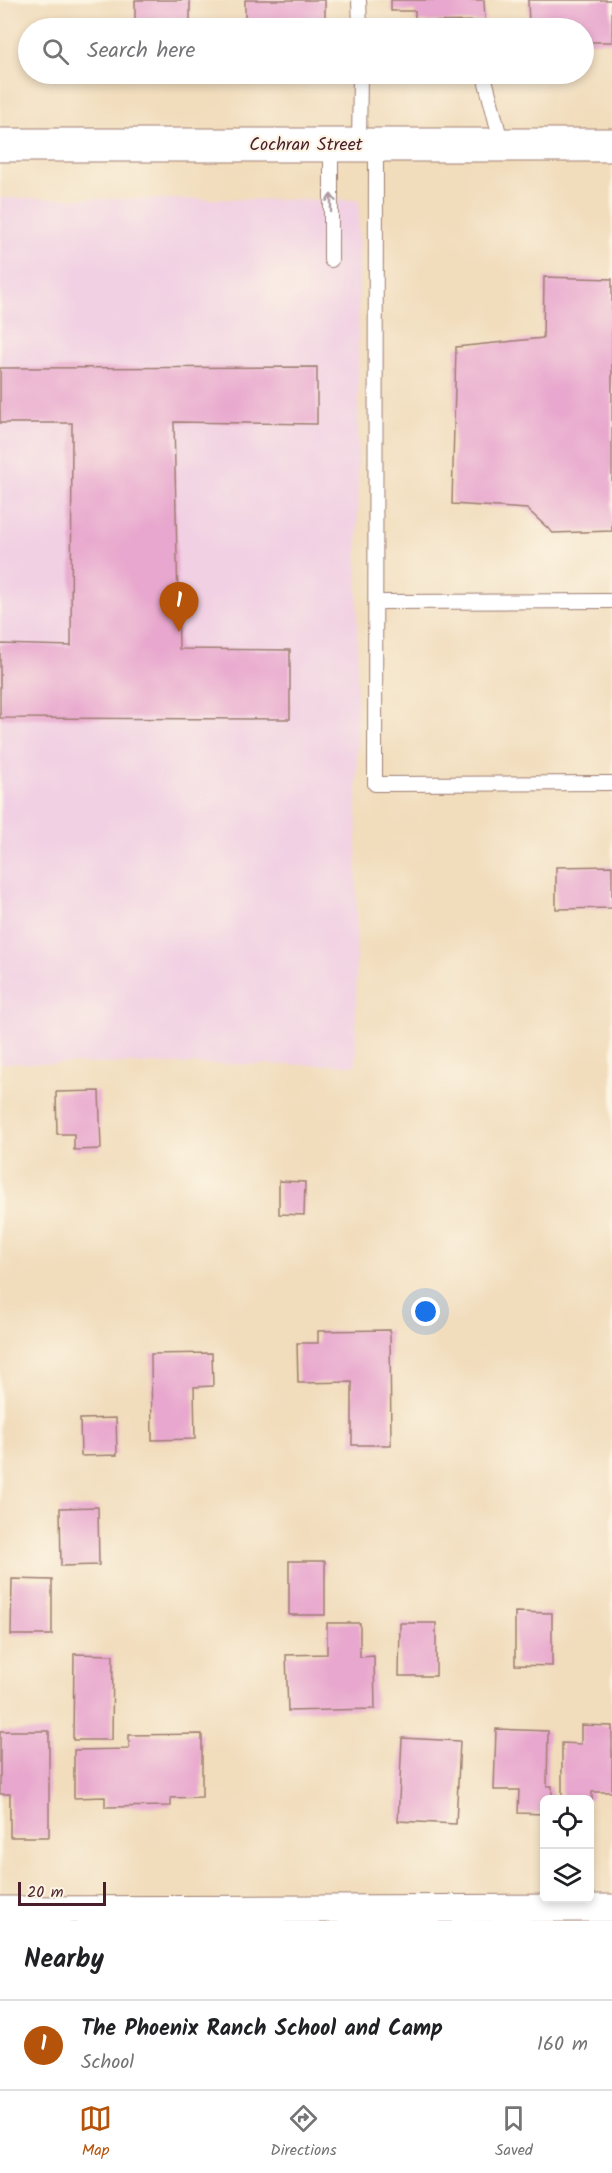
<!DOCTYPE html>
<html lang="en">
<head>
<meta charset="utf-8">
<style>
  body { margin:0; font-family:Kalam,sans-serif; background:#f6f6f6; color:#202124 }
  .controls { position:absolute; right:18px; bottom:18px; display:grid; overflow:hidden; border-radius:9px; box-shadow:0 3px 9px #0003 }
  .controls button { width:54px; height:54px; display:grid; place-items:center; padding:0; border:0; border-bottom:2px solid #e0e0e0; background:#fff; color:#202124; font:30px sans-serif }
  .scale { position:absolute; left:18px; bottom:15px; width:88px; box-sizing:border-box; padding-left:6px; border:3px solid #4a1f2b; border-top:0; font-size:16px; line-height:21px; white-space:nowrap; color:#4a1f2b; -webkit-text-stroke:4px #fcf5e5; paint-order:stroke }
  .you { position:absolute; left:426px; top:1312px; width:21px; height:21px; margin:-15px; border:4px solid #fff; border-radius:50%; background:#1a73e8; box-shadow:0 0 0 9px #1a73e833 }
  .badge { display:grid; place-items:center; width:39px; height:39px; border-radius:50%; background:#b45309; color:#fff; font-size:20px; font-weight:700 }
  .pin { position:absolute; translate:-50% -50px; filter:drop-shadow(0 2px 3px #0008) }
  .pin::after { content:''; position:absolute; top:32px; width:21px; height:18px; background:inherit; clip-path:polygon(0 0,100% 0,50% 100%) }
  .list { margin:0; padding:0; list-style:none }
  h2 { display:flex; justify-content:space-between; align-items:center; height:78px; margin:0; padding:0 24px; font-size:26px }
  h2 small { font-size:20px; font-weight:400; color:#757577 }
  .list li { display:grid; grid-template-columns:39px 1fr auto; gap:18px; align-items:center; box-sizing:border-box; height:90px; padding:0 24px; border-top:2px solid #e0e0e0 }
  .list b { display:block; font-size:22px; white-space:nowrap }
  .list p { margin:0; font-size:20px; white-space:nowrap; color:#757577 }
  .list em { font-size:20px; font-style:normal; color:#757577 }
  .icon { flex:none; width:33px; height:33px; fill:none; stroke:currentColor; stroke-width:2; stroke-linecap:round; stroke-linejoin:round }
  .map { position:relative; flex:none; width:612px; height:1921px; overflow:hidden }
  .search { position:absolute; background:#fff; box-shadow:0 3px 9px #0003; left:18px; right:18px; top:18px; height:66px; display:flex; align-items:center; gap:15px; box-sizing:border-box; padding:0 21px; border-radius:33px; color:#757577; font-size:22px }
  .sheet { height:168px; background:#fff }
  nav { display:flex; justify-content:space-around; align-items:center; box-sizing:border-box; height:84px; border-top:2px solid #e0e0e0; background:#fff; font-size:16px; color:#757577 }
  nav a { display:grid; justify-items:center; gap:3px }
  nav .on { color:#b45309 }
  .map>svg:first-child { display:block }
  .built { fill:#f1d0e3 }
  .building { fill:#e8a7ce }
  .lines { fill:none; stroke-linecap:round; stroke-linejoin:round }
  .lane-casing { stroke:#9e7e73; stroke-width:16 }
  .street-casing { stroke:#9e7e73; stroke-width:29 }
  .secondary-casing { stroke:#9e7e73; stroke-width:35 }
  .lane { stroke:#fff; stroke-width:14 }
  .street { stroke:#fff; stroke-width:27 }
  .secondary { stroke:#fff; stroke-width:33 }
  .oneway { stroke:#ae9aa0 }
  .labels { text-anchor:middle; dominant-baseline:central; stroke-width:4.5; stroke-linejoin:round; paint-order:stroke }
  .street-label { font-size:18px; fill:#4a1f2b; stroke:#fcf5e5 }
</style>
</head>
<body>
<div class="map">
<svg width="612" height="1921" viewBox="0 0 612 1921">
  <rect width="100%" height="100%" fill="#fcf5e5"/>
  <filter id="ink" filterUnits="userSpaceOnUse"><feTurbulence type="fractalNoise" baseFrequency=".0167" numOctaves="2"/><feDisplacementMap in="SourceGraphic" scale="12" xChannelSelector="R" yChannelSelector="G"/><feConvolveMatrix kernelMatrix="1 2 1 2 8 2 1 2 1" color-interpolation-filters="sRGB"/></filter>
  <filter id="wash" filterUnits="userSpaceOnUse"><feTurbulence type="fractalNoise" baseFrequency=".008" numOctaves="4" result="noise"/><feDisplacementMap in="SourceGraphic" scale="24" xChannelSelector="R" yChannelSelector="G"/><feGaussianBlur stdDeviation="1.35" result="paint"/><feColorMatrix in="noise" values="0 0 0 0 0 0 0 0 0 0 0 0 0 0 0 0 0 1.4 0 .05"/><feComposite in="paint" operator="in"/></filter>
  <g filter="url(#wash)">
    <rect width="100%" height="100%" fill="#f1dcbb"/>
    <path class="built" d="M0,198L359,200L356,1065L0,1063Z"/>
    <g id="blocks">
      <path class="building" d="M135,0H190V28H135Z
        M245,0H325V28H245Z
        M391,0H484L485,21L415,22V11H391Z
        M528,0H612V42H584V28H547V24L529,25Z
        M544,277L612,279V531L553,533L527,509L452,504L456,347L543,338Z
        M317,367V424L174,422L179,649L290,650V719L0,718V644L71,646L72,423H0V368Z
        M612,866V908L556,909V867Z
        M99,1091L101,1149L74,1150V1134H57L56,1092Z
        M279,1181L305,1182L304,1215L279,1214Z
        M390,1330L391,1445H352V1382L298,1383L297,1343H318V1331Z
        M212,1353L213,1386L194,1387L195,1439L152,1440L151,1354Z
        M116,1418L117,1455L81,1456L80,1419Z
        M98,1507L99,1565L61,1566L60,1508Z
        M289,1561H325V1615H289Z
        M12,1579L52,1580V1635H11Z
        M515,1612L552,1613V1666L515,1665Z
        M327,1623H360V1657L374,1656L375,1709L288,1711L286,1655L327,1654Z
        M400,1623H436V1676H399Z
        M74,1654L113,1655L112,1740H73Z
        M581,1725L612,1726V1792H592V1800H562V1743L581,1744Z
        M496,1729L548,1731L547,1786H552V1800H544V1814L518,1813L519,1790H494Z
        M0,1731H49V1837H10V1794H0Z
        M202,1734V1797L171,1798V1806L105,1807V1797L74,1798V1750L129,1749V1735Z
        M402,1738L460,1741L456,1824L398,1821Z"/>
    </g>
  </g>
  <g filter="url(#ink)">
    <use href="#blocks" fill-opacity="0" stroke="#9e7e73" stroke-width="1.5"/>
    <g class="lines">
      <defs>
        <path id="lane" d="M359,0L360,28
          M481,74L485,79L502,145
          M359,145L360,74
          M376,145L375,784L612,783
          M331,146V260
          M376,602L612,601"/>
        <path id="street" d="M0,1910L612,1908"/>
        <path id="secondary" d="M0,145H612"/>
      </defs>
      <use href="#lane" class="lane-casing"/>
      <use href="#street" class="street-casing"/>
      <use href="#secondary" class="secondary-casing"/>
      <use href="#lane" class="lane"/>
      <use href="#street" class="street"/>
      <use href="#secondary" class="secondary"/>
    </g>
    <defs><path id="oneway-shaft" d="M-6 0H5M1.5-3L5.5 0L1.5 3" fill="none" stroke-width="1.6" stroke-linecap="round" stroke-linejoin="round" transform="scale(1.5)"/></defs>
    <use class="oneway" href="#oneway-shaft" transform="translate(331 203) rotate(-90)"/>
  </g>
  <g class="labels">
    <g class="street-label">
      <text x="306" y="145">Cochran Street</text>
    </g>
  </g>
</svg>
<div class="controls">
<button><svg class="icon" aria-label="locate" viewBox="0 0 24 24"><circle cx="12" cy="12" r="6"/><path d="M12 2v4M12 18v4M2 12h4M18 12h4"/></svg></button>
<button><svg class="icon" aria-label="layers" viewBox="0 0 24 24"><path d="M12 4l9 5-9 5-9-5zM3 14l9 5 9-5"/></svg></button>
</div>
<div class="scale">20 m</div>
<div class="you"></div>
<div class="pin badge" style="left:179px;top:632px">1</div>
<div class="search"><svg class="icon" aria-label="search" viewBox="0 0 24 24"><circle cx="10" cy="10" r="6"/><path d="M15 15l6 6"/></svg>Search here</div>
</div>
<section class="sheet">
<h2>Nearby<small></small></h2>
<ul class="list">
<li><span class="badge">1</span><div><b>The Phoenix Ranch School and Camp</b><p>School</p></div><em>160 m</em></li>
</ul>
</section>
<nav>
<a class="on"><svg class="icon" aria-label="map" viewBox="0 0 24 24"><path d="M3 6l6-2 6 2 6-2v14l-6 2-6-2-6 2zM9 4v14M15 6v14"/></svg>Map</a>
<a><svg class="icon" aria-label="directions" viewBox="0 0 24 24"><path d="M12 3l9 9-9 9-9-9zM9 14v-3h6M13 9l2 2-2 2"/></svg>Directions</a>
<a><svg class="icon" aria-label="saved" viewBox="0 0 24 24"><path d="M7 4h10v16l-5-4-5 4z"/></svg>Saved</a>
</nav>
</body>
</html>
